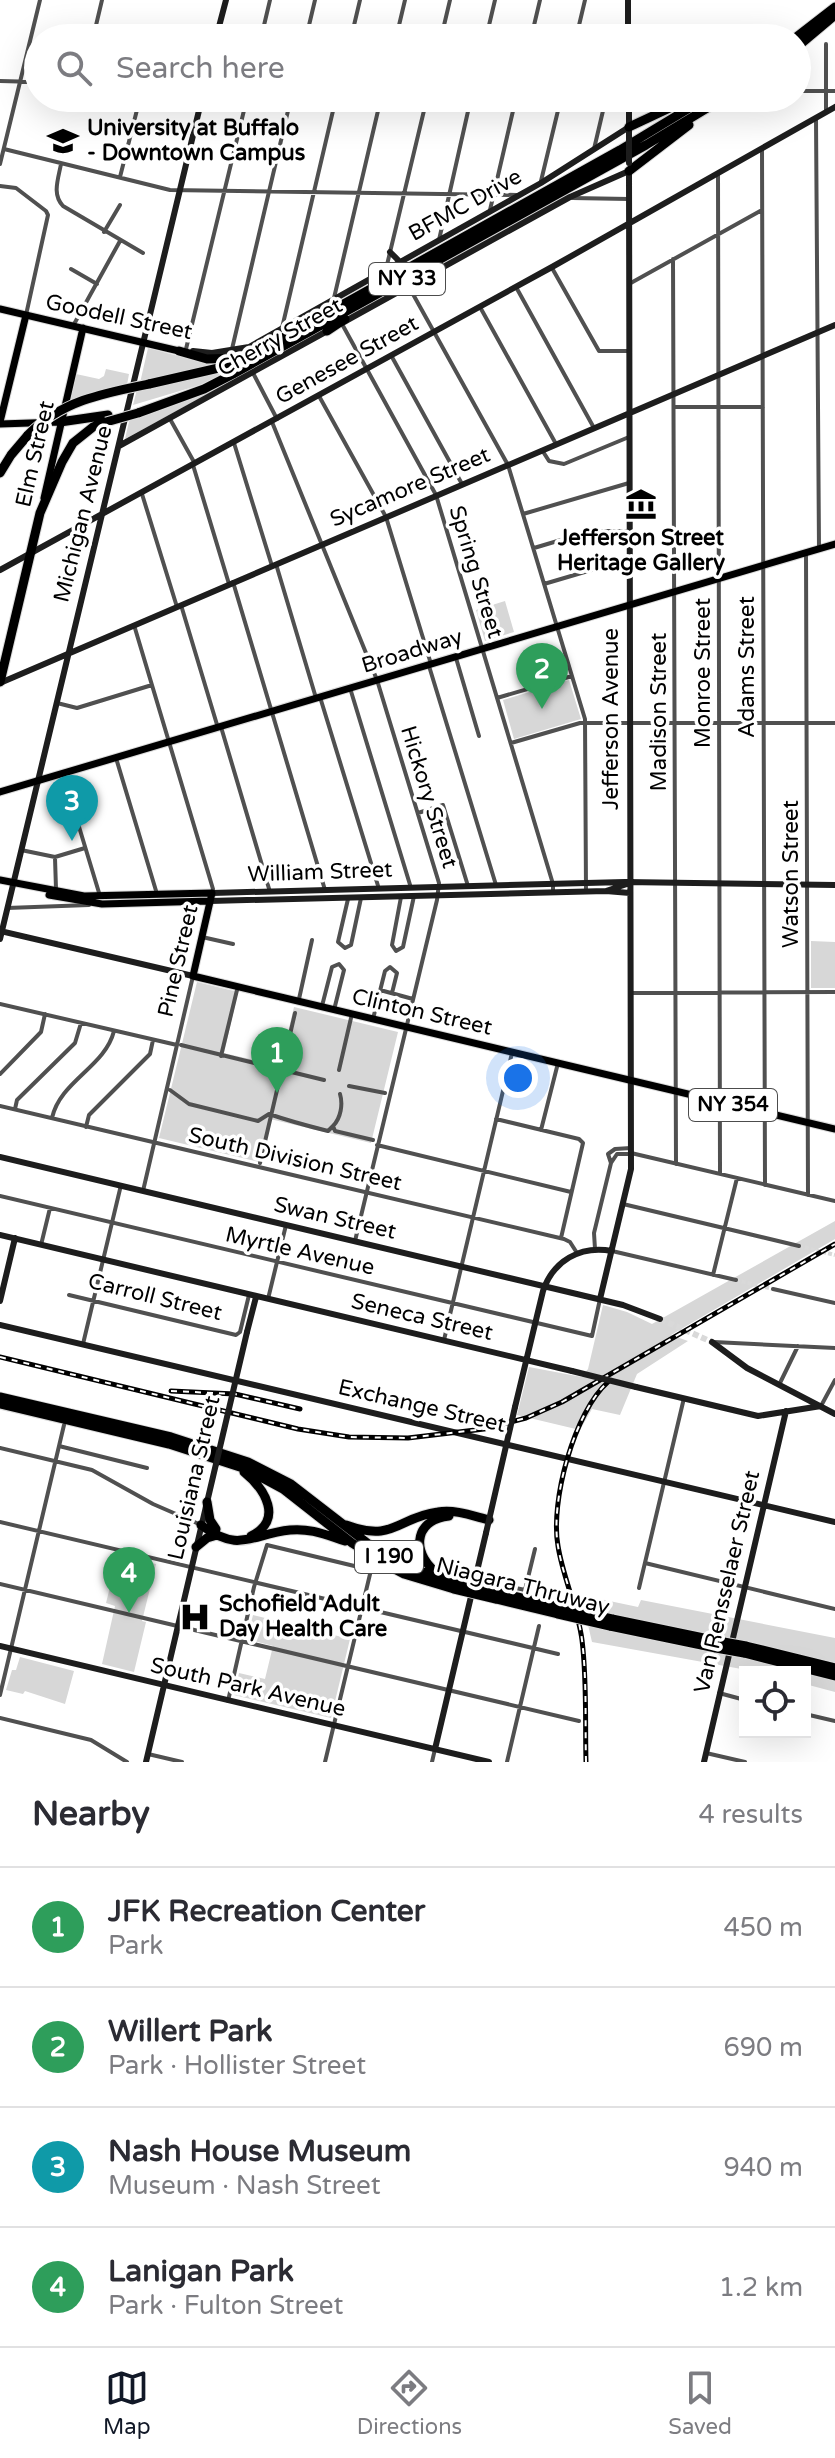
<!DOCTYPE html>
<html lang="en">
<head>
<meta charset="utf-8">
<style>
  body { margin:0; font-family:"Varela Round",sans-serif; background:#f7f7f7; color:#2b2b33 }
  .controls { position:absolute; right:24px; bottom:24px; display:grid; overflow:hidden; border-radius:0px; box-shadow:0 8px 32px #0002 }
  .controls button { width:72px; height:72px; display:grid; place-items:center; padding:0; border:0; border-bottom:2px solid #e1e1e2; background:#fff; color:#2b2b33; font:40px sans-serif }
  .you { position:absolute; left:518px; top:1078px; width:28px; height:28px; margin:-20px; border:6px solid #fff; border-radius:50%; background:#1a73e8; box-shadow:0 0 0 12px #1a73e833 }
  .badge { display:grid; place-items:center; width:52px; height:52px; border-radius:50%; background:#111827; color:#fff; font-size:26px; font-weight:700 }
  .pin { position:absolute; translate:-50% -66px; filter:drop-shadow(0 2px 4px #0008) }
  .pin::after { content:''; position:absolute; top:42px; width:28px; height:24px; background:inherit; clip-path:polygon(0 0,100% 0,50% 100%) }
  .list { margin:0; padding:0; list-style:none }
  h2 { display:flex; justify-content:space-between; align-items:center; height:104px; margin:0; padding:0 32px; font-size:34px }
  h2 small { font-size:26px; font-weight:400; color:#7c7c81 }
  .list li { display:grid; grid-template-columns:52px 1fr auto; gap:24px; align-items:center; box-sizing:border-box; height:120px; padding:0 32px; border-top:2px solid #e1e1e2 }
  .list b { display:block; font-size:30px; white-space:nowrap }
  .list p { margin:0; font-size:26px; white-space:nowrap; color:#7c7c81 }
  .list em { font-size:26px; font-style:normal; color:#7c7c81 }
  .icon { flex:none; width:44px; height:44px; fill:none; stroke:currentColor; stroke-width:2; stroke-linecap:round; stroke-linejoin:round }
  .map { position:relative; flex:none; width:835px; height:1762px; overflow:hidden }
  .search { position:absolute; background:#fff; box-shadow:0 8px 32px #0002; left:24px; right:24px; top:24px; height:88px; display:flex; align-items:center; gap:20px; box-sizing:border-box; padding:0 28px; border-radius:44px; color:#7c7c81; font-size:30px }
  .sheet { height:584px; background:#fff }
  nav { display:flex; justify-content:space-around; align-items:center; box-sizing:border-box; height:112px; border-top:2px solid #e1e1e2; background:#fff; font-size:22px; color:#7c7c81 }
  nav a { display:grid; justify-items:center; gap:4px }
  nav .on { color:#111827 }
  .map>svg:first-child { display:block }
  .green { fill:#d7d7d7 }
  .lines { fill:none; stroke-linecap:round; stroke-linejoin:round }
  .street-tunnel { stroke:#d9d9d9; stroke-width:4; stroke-dasharray:4 2; stroke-linecap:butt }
  .secondary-tunnel { stroke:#d9d9d9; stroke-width:6; stroke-dasharray:6 3; stroke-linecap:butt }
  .primary-casing { stroke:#dbdbdb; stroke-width:9 }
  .highway-casing { stroke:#dbdbdb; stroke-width:11 }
  .street { stroke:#505050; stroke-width:4 }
  .secondary { stroke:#1d1d1d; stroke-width:6 }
  .primary { stroke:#000; stroke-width:7 }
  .highway { stroke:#000; stroke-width:9 }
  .rail-casing { stroke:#000; stroke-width:5 }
  .rail { stroke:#fff; stroke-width:2; stroke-dasharray:6; stroke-linecap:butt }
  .highway-bridge-casing { stroke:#dbdbdb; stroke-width:11; stroke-linecap:butt }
  .secondary-bridge { stroke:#1d1d1d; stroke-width:6 }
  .highway-bridge { stroke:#000; stroke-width:9 }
  .labels { text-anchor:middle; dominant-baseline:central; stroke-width:7; stroke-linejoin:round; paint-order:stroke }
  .shield { fill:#fff; stroke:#4c4c4c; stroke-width:2 }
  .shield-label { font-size:20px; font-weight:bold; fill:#000 }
  .poi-label { font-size:22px; font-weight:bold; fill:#000; stroke:#fff; text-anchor:start }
  .street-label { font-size:22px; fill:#000; stroke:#fff }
</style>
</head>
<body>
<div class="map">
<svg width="835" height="1762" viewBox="0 0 835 1762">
  <rect width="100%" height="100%" fill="#fff"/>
  <path class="green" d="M148,348L197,361L229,362L140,383Z
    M239,366L200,385L133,405L137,389Z
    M106,369L129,374L127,385L68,402L76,374L99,379L104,376Z
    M239,377L125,439L130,417L196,396Z
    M505,601L514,632L485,641L476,610Z
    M569,680L581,719L514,739L503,700Z
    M811,941L835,942V988H811Z
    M197,982L238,992L224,1053L280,1066L294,1007L398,1032L371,1143L270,1119L259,1162L159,1138Z
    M835,1221V1239L671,1335L688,1341L637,1374L620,1415L592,1409L580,1430L517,1415L529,1367L582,1377L588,1369L603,1305L627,1312L652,1324Z
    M118,1555L156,1564L142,1621L146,1622L134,1672L102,1664L115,1606L106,1603Z
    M581,1595L638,1607L641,1600L835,1638V1692L805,1684V1672H758L592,1642Z
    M253,1615L350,1639L331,1718L234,1695L239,1673L265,1679L273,1646L247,1639Z
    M20,1657L74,1671L65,1704L25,1691L23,1694L6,1690L12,1670H16Z"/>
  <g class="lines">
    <path class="street-tunnel" d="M799,1246L835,1255
      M736,1280L773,1289"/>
    <path class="secondary-tunnel" d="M660,1319L712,1342"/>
    <defs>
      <path id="primary" d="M0,309L179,351
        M0,422L26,315
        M0,424L60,422
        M44,498L83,328
        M0,792L835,544
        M0,880L84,896L212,893L193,976L835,1129
        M49,895L102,904L210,901"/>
      <path id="highway" d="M795,38L835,7
        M797,47L835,15
        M629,127L691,98
        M629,171L689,125
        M327,331L345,319
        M179,351L207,359L237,358
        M149,384L223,367L243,360L620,150L706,98
        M138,413L204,389L233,374L646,145L724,98
        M60,422L108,415
        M0,473L11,455L28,435
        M0,682L40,513L62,462L73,443L93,427L106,422
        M0,1397L171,1437L248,1462L291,1484L375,1549L413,1569L456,1582
        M0,1404L169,1444L246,1469L283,1489L352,1543L385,1564L404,1574L454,1589
        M244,1472C265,1489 284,1520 251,1536
        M207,1502L210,1520L216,1529
        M201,1525C240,1554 251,1534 290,1530C311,1528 326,1535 345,1541
        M346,1525C394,1543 398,1517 438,1512C455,1509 473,1516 489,1520
        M196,1547L207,1538L217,1535
        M440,1575C412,1557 411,1520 449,1516
        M497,1592L559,1607
        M496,1599L558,1614
        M612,1619L718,1641
        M610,1626L716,1648
        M746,1646L835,1668
        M744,1653L835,1676"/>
    </defs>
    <use href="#primary" class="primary-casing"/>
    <use href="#highway" class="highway-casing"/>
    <path class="street" d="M93,38L102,0
      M261,38L270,0
      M306,38L315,0
      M351,38L360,0
      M396,38L405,0
      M441,38L450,0
      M486,38L495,0
      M531,38L540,0
      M576,38L585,0
      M826,44V112
      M0,81L38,82
      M797,91H835
      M816,119L819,549
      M4,149L170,190L517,195
      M594,149L606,98
      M762,149L765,1185
      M0,164L40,0
      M61,164C58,180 52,194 63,206L143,253
      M718,173L720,1174
      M120,177L140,98
      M541,181L561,98
      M0,186L16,188L46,211L48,215L26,315
      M572,198L629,199
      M490,210L516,98
      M104,232L120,205
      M439,240L471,98
      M673,259L676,1164
      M552,268L599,351H629
      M71,269L97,284
      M386,269L427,98
      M629,284L762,210
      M409,287L508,465L585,719L586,891
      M516,287L594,428
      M334,298L381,98
      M480,307L556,444
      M342,324L436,495L553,884V892
      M73,326L120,241
      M282,328L336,98
      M186,349L247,98
      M232,349L291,98
      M392,357L462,484
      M253,373L277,419
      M319,396L386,517L431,664
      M674,407H763
      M170,419L194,462
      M272,422L377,680L439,883L437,900L355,1241
      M234,443L272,566
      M542,450L549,461L564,464L629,437
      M193,465L229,584
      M142,494L177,607
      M523,514L629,483
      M534,548L591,531H629
      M806,553L808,1195
      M276,564L316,698
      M233,582L325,890
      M544,584L605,566
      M181,605L218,728
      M134,625L213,889L212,893
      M456,658L479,736
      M429,666L496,885
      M350,688L411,888
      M320,697L379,889
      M497,698L572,676
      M57,703L77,708L152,685
      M221,727L270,892
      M511,743L580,723H835
      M116,758L157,894
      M63,774L100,896
      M418,813L443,805L468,886
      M21,850L55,857L85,848
      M55,858L56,889
      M401,897L392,945L396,951L403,947L414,896
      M348,899L338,942L345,948L351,945L361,898
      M7,908L89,905
      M202,937L233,944
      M380,990L413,999
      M631,993L835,992
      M299,999L312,940
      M0,1004L177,1045
      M322,1006L332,967L339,964L344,970L334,1010
      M373,1019L385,971L390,967L397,973L392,993
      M181,1045L324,1080
      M221,1056L237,990
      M339,1070L351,1018
      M0,1074L41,1032L45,1014
      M349,1086L385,1093
      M170,1090L189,1104L258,1121L269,1114C289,1121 308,1126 328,1131L333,1126L335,1131L373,1140
      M0,1106L564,1239L570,1242L577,1253
      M15,1109L17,1100L75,1043L81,1023
      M52,1118C60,1081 105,1067 114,1031
      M496,1119L579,1139L583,1143L561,1238
      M333,1126C341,1118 343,1104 340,1094
      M86,1127L89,1115L150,1054L153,1040
      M541,1130L558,1063
      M377,1145L571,1192
      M631,1153L835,1201
      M260,1163L295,1013
      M611,1163L617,1154H631
      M143,1191L193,976
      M0,1196L592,1336L600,1299
      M623,1204L799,1246
      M41,1245L50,1208
      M595,1249L594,1233L611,1163L608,1154L615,1149L631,1148
      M612,1251L736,1280
      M713,1275L737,1178
      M773,1289L835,1303
      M69,1295L236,1335L240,1332L249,1295
      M268,1299L286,1225
      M444,1340L512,1053
      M714,1342L835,1348
      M83,1344L121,1185
      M779,1385L798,1346
      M821,1406L835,1380
      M59,1446L147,1468
      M0,1448L92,1470L153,1504L199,1524
      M0,1522L558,1654
      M645,1563L835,1609
      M476,1579L525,1590L535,1549
      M0,1584L579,1721
      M639,1588L684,1398
      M719,1693L745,1700
      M0,1695L64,1425
      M228,1701L254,1587L267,1545L371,1570L325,1762
      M805,1714L835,1721
      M0,1718L91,1740L127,1762
      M706,1753L745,1762
      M148,1754L182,1762
      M432,1762L435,1749
      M507,1762L539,1626"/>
    <path class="secondary" d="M628,0V38
      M216,38L226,0
      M629,138V98
      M390,252L400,262
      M342,323L570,197L629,171
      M193,351L212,353L249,347L541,183L629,127
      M119,446L329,330
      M0,570L552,267L835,107
      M0,683L835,325
      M606,891L630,893
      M212,893L625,882L835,885
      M210,901L606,891L627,884
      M0,931L193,976
      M0,939L202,98
      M0,1157L623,1305L660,1319
      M0,1235L572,1371
      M600,1299L631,1169L629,171
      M0,1301L15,1238
      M0,1325L835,1522
      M247,1332L256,1297
      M712,1342L747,1368L835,1414
      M636,1387L758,1416L821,1406
      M515,1407L543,1291C553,1261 580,1245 612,1251
      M0,1646L489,1762
      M435,1749L486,1533
      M146,1762L216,1464
      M704,1762L786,1411"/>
    <use href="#primary" class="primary"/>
    <use href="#highway" class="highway"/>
    <defs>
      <path id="rail" d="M0,1357L298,1429L349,1437L408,1438L484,1429L526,1418L562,1402L835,1244
        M171,1391L235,1394L300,1409
        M586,1762C585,1722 587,1680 582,1640C578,1608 563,1578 558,1546C550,1502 574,1412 608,1382"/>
    </defs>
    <use href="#rail" class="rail-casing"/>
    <use href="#rail" class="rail"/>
    <defs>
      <path id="highway-bridge" d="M106,422L138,413
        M28,435C61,401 104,393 149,384
        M456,1582L497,1592
        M454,1589L496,1599
        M559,1607L612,1619
        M558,1614L610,1626
        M718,1641L746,1646
        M716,1648L744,1653"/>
    </defs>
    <use href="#highway-bridge" class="highway-bridge-casing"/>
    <path class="secondary-bridge" d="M629,138V163
      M572,1371L636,1387
      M216,1464L247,1332
      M486,1533L515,1407"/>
    <use href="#highway-bridge" class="highway-bridge"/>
  </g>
  <defs>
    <symbol id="university-bare" viewBox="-9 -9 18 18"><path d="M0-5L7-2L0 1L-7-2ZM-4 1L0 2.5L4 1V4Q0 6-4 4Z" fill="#000" stroke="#fff" stroke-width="2.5" paint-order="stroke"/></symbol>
    <symbol id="museum-bare" viewBox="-9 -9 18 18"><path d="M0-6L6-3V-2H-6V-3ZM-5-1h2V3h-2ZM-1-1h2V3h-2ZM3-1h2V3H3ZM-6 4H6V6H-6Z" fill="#000" stroke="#fff" stroke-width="2.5" paint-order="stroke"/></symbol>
    <symbol id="hospital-bare" viewBox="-9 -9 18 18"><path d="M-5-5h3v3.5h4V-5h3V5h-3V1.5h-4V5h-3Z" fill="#000" stroke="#fff" stroke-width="2.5" paint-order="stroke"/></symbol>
  </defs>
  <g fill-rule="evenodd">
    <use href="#university-bare" x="41" y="119" width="44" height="44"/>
    <use href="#museum-bare" x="619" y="482" width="44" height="44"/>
    <use href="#hospital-bare" x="173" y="1595" width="44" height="44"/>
  </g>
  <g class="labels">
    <g class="shield">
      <rect x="369" y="263" width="76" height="32" rx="6"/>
      <rect x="689" y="1089" width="88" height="32" rx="6"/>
      <rect x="355" y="1541" width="68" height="32" rx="6"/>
    </g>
    <g class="shield-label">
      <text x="407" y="279">NY 33</text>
      <text x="733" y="1105">NY 354</text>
      <text x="389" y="1557">I 190</text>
    </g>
    <g class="poi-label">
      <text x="87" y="128">University at Buffalo<tspan x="87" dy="25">- Downtown Campus</tspan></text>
      <text x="641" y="538" text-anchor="middle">Jefferson Street<tspan x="641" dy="25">Heritage Gallery</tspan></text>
      <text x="219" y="1604">Schofield Adult<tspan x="219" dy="25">Day Health Care</tspan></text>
    </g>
    <g class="street-label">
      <text transform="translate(465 205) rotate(-29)">BFMC Drive</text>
      <text transform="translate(119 317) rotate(12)">Goodell Street</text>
      <text transform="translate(280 337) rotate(-29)">Cherry Street</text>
      <text transform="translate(347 360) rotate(-29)">Genesee Street</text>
      <text transform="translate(35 454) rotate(-77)">Elm Street</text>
      <text transform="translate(410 487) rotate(-23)">Sycamore Street</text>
      <text transform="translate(83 514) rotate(-76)">Michigan Avenue</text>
      <text transform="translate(476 572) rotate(73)">Spring Street</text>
      <text transform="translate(412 651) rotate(-17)">Broadway</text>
      <text transform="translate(747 667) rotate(-90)">Adams Street</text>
      <text transform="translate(703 673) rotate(-90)">Monroe Street</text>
      <text transform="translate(659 712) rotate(-90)">Madison Street</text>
      <text transform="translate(611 719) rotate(-90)">Jefferson Avenue</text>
      <text transform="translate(429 797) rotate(73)">Hickory Street</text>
      <text transform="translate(320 872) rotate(-2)">William Street</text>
      <text transform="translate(791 874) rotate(-90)">Watson Street</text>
      <text transform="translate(178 961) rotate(-77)">Pine Street</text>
      <text transform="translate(422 1012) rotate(13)">Clinton Street</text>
      <text transform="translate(295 1159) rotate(13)">South Division Street</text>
      <text transform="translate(335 1218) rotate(13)">Swan Street</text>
      <text transform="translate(300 1251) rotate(13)">Myrtle Avenue</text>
      <text transform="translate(155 1297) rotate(14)">Carroll Street</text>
      <text transform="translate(422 1317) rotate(13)">Seneca Street</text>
      <text transform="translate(422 1406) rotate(13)">Exchange Street</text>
      <text transform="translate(194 1478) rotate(-77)">Louisiana Street</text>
      <text transform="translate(727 1582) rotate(-77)">Van Rensselaer Street</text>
      <text transform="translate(523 1586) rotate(14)">Niagara Thruway</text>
      <text transform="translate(248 1687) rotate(13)">South Park Avenue</text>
    </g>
  </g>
</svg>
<div class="controls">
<button><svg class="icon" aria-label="locate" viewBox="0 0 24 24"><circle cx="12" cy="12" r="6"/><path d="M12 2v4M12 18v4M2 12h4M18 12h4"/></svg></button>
</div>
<div class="you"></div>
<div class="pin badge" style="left:277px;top:1093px;background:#2e9e5b">1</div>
<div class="pin badge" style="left:542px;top:709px;background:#2e9e5b">2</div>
<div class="pin badge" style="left:72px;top:841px;background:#0f9aa8">3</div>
<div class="pin badge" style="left:129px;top:1613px;background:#2e9e5b">4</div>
<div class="search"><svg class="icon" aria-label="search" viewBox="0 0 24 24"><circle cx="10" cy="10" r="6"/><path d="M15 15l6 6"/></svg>Search here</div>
</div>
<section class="sheet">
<h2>Nearby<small>4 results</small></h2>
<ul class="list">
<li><span class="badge" style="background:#2e9e5b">1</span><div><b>JFK Recreation Center</b><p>Park</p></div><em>450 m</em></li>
<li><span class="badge" style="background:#2e9e5b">2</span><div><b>Willert Park</b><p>Park · Hollister Street</p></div><em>690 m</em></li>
<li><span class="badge" style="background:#0f9aa8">3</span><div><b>Nash House Museum</b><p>Museum · Nash Street</p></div><em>940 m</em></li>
<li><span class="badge" style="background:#2e9e5b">4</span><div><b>Lanigan Park</b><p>Park · Fulton Street</p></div><em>1.2 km</em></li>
</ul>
</section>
<nav>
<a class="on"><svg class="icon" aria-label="map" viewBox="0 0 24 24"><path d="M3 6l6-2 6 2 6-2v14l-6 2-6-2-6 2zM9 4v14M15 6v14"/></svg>Map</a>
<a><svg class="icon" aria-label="directions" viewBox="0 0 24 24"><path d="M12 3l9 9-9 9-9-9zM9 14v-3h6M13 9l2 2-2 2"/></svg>Directions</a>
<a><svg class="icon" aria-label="saved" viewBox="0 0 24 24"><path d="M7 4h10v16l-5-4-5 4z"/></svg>Saved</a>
</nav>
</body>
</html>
